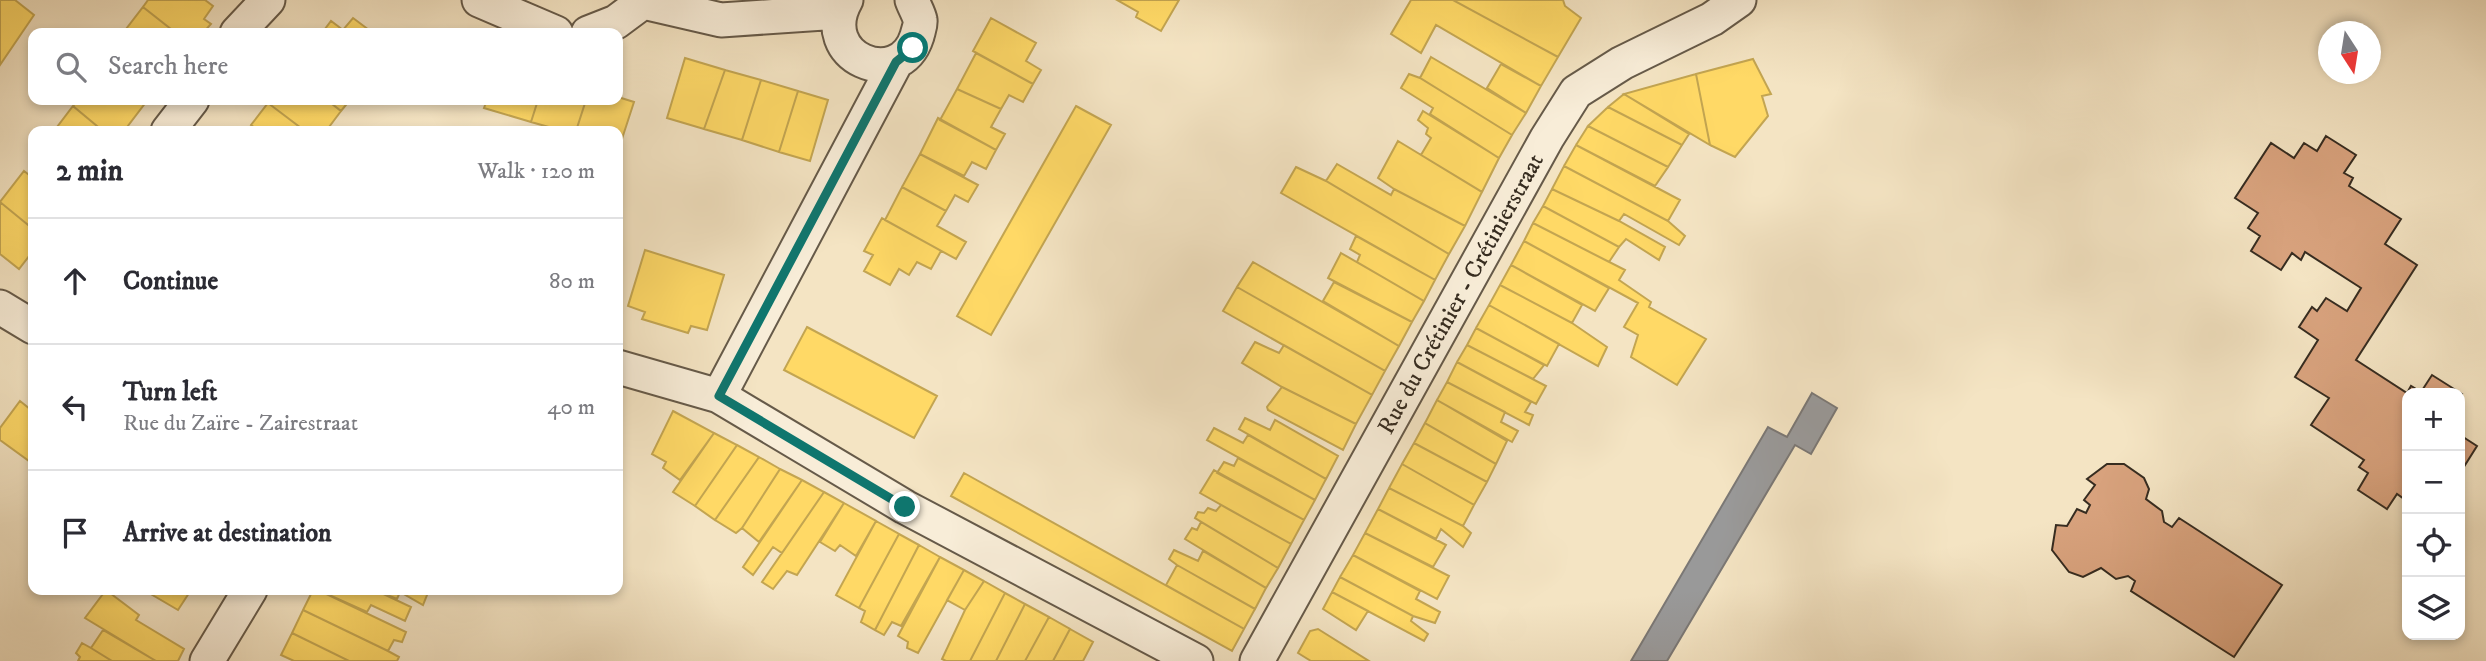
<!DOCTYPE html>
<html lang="en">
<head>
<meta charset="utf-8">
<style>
  body { margin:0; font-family:"IM FELL DW Pica",serif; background:#f7f7f7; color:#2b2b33 }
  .controls { position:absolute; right:21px; bottom:21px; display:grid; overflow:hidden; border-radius:14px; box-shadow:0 4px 10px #0003 }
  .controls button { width:63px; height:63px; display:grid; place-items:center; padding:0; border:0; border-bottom:2px solid #e1e1e2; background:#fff; color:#2b2b33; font:35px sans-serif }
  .compass { position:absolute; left:2318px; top:21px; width:63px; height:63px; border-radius:50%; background:#fff; box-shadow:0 4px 10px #0003; rotate:168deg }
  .stop { position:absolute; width:21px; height:21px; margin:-16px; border:5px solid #0f766e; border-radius:50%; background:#fff }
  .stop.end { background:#0f766e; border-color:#fff; box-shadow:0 2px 7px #0008 }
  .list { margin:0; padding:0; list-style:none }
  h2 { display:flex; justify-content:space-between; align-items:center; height:91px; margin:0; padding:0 28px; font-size:30px }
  h2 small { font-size:23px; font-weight:400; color:#7c7c81 }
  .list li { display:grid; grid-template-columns:46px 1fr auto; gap:21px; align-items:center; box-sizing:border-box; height:126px; padding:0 28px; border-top:2px solid #e1e1e2 }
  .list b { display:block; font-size:26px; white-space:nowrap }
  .list p { margin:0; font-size:23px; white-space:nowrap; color:#7c7c81 }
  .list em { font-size:23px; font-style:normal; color:#7c7c81 }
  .icon { flex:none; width:38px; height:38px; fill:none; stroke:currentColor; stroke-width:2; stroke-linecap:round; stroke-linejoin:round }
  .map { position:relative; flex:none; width:2486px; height:661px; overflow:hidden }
  .search { position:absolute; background:#fff; box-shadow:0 4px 10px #0003; left:28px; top:28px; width:595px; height:77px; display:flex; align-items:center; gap:18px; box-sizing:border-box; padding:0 24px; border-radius:14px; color:#7c7c81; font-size:26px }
  .panel { position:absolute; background:#fff; box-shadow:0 4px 10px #0003; left:28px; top:126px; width:595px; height:469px; border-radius:14px }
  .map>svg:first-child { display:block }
  .homes { fill:#ffd966; stroke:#c3a551; stroke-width:2 }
  .industry { fill:#999; stroke:#7b7875; stroke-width:2 }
  .building { fill:#d8a27d; stroke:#362c20; stroke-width:2 }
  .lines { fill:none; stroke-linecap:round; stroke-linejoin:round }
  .minor-casing { stroke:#665a49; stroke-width:37 }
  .minor { stroke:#f8edd8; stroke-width:33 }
  .route { stroke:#0f766e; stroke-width:9 }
  .labels { text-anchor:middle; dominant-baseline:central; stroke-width:7; stroke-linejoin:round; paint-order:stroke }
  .street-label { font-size:24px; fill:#362c20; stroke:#f8edd8 }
</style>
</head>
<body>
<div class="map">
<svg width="2486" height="661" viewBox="0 0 2486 661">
  <rect width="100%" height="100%" fill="#f4e4c3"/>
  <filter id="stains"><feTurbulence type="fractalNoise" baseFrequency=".00286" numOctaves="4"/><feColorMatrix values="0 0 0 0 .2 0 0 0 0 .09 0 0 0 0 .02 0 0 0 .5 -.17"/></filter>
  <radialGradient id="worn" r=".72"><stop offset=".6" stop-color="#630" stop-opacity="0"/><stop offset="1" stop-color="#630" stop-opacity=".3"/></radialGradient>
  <path class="homes" d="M0,0H15L34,15L0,65Z
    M148,0H205L213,6L204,19L211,24L203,33H176L143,7Z
    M1117,0H1179L1161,31L1136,17L1138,12Z
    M1411,0H1453L1558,57L1541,86L1436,25L1421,53L1391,34Z
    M1453,0H1563L1565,6L1581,18L1558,57Z
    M143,7L176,33H123Z
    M353,18L373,33H322L331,21L343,30Z
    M991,18L1036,43L1026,61L1041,70L1033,84L973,51Z
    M976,53L1033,84L1023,102L1009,95L1001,109L957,89Z
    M1431,57L1526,113L1512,135L1420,78Z
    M685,58L725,70L704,129L667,118Z
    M1753,59L1771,94L1762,96L1768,116L1735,157L1710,145L1696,74Z
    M1501,64L1541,86L1526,113L1487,88Z
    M725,70L761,80L742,140L704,129Z
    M1409,74L1420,78L1512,135L1499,158L1430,114L1433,108L1401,88Z
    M1696,74L1710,145L1624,94Z
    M761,80L798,91L779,152L742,140Z
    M957,89L1001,109L991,127L1005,134L996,150L940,120Z
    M798,91L828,100L810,161L779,152Z
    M1624,94L1689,134L1682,145L1608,107Z
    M618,97L634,102L619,148L618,131H576L586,100H618Z
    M78,100H142L146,102L124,131H103L73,106Z
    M271,100H327L341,111L326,131H305L268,103Z
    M327,100H350L341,111Z
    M487,100H538L531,122L484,108Z
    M538,100H586L576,131H563L531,122Z
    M268,103L305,131H259L251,125Z
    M73,106L103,131H54Z
    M1076,106L1111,125L991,335L957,316Z
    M1608,107L1682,145L1668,167L1588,126Z
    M1423,111L1499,158L1482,192L1421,155L1431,138L1426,134L1428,128L1418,120Z
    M938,118L996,150L986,169L972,162L964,176L920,154Z
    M1588,126L1668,167L1655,186L1576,145Z
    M1398,141L1482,192L1465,226L1394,189L1378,178Z
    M1576,145L1680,200L1668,221L1564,166Z
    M920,154L978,185L968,202L955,195L946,211L902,187Z
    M1337,164L1391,195L1394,189L1465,226L1449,254L1326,181Z
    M1564,166L1668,221L1685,236L1679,245L1624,214L1619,221L1552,189Z
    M1296,167L1326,181L1449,254L1435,280L1281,193Z
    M24,171L33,178V229L0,202Z
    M902,187L946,211L937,226L966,242L956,259L885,220Z
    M1552,189L1619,221L1665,247L1659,260L1626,239L1619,247L1543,206Z
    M0,202L33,229V251L19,269L0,254Z
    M1543,206L1619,247L1609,262L1533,223Z
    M882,218L941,251L931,269L917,262L909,275L899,269L890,285L864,271L873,255L864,251Z
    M1533,223L1625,270L1619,280L1651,302L1649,307L1706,339L1677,385L1631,357L1638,335L1624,327L1638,303L1524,241Z
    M1356,236L1435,280L1424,301L1357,262L1360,255L1350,249Z
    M1524,241L1609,288L1595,311L1511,265Z
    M645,250L724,275L707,330L691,326L688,333L642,319L645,312L628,306Z
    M1341,253L1424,301L1412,322L1328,278Z
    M1253,262L1399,346L1385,371L1237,287Z
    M1511,265L1582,305L1572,323L1500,285Z
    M1334,282L1412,322L1399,346L1323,301Z
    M1500,285L1572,323L1607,347L1598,366L1489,305Z
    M1237,287L1385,371L1372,395L1223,311Z
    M1489,305L1559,344L1547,366L1476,328Z
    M807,327L937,396L914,438L784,370Z
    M1476,328L1544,365L1533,379L1467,345Z
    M1255,342L1279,353L1284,345L1372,395L1356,424L1282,387L1242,363Z
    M1467,345L1546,386L1536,404L1457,362Z
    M1457,362L1531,402L1525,412L1533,415L1529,425L1447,382Z
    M1447,382L1505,412L1501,422L1518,431L1512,442L1437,400Z
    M1282,387L1356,424L1343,450L1268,410L1267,407Z
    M1437,400L1507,441L1496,464L1425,423Z
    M20,401L30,409L33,405V455L29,461L0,440V428Z
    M673,411L714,433L680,480L663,468L666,462L652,454Z
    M1245,418L1270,430L1275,420L1338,456L1326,479L1239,429Z
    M1425,423L1496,464L1487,482L1414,443Z
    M1214,428L1243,443L1248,435L1326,479L1315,500L1207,440Z
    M714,433L737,445L695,506L673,492Z
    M1414,443L1487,482L1474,505L1402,464Z
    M737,445L759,457L715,520L695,506Z
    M759,457L780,469L742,528L736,533L715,520Z
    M1238,458L1315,500L1304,520L1217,473L1224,462L1234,466Z
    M1402,464L1474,505L1463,526L1389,488Z
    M780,469L802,480L759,542L742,528Z
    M1214,470L1304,520L1291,544L1200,493Z
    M964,473L1244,629L1232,651L951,496Z
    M802,480L824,492L782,553L773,547L753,575L743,567Z
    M1389,488L1463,526L1471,533L1463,547L1441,529L1436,539L1378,509Z
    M824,492L844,503L797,575L787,571L773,589L762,582Z
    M844,503L876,521L856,556L840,545L835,551L820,542Z
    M1221,505L1291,544L1278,568L1195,518L1198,512L1204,513L1208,508L1216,511Z
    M1378,509L1446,545L1433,567L1365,533Z
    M876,521L899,534L859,608L836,595Z
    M1201,522L1278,568L1266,588L1185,539L1192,528L1197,530Z
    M1365,533L1449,576L1437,599L1353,555Z
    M899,534L919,545L875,630L861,622L865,611L859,608Z
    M919,545L940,557L901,626L892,622L884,635L875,630Z
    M1174,550L1198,561L1203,551L1266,588L1255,609L1177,565L1169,559Z
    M1353,555L1420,591L1416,599L1440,612L1435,623L1413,616L1340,577Z
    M940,557L964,570L918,653L907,648L908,642L898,636Z
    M1177,565L1255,609L1244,629L1166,585Z
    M964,570L984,581L965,610L947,600Z
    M1340,577L1413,616L1411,621L1428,634L1424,641L1332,592Z
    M984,581L1005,593L970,661H946L942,659L965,610Z
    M106,590L139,615L136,620L184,649L178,661H156L85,618Z
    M144,590H191L178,610Z
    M313,590H318L406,632L402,642L394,640L388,651L303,610Z
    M318,590H375L411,607L405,621L371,605L367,612Z
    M375,590H429L423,605L400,592L397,599Z
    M1332,592L1368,611L1356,630L1323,609Z
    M1005,593L1025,604L996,661H970Z
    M1025,604L1049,617L1025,661H996Z
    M303,610L388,651L399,657L397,661H349L292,633Z
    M1049,617L1070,629L1053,661H1025Z
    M1070,629L1093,642L1083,661H1053Z
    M1318,629L1369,661H1311L1298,653L1310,631Z
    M103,630L156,661H112L91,648Z
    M292,633L349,661H294L281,655Z
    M82,643L91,648L112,661H78L80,657L76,653Z"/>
  <path class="industry" d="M1812,393L1837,408L1811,454L1795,445L1667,661H1631L1768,427L1787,437Z"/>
  <path class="building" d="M2326,136L2356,155L2344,173L2353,178L2349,186L2401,219L2385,244L2417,265L2356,360L2407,393L2411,386L2421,392L2432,375L2462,394L2460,398V393H2407V501L2397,494L2387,509L2358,490L2368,473L2359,467L2364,460L2311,425L2329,398L2295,377L2318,340L2299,327L2312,307L2317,311L2326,298L2347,311L2361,288L2305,252L2301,260L2292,253L2281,270L2251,251L2260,236L2248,228L2258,213L2235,198L2271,143L2294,158L2304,143L2317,151Z
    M2460,435L2477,446L2460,473Z
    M2107,464H2124L2144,478L2149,489L2146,499L2162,511L2164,522L2172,527L2179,518L2282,585L2234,657L2131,591L2135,581L2128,576L2116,579L2101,568L2083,577L2069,572L2052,550L2056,525L2067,526L2077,509L2086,513L2090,505L2084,500L2095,485L2087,479Z"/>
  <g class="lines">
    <defs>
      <path id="minor" d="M479,0L556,33
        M846,0C814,57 899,93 917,36C918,31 921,25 920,20C919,14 914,6 912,0
        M237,33L268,0
        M588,33L616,22L643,2L721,20L839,12
        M168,131L192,100
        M0,307L33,327
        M618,367L719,396L905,507L1196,661
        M719,396L896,62
        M207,661L250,590
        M1257,661L1547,138L1576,92L1622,63L1712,19L1739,0"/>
    </defs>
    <use href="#minor" class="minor-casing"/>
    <use href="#minor" class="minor"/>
  </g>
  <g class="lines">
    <path class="route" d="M905,507L719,396L896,62L913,48"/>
  </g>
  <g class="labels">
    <g class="street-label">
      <text transform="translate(1461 294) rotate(-61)">Rue du Crétinier - Crétinierstraat</text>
    </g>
  </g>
  <rect width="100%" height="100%" filter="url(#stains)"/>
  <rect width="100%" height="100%" fill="url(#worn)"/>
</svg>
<div class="controls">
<button>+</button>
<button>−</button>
<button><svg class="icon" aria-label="locate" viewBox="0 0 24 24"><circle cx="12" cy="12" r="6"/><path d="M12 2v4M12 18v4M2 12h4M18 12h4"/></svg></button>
<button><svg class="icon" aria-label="layers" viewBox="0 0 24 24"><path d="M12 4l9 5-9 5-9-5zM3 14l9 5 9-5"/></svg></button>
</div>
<svg class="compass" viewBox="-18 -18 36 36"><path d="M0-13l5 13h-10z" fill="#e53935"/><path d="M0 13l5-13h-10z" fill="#7c7c81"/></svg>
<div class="stop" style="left:913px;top:48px"></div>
<div class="stop end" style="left:905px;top:507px"></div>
<div class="search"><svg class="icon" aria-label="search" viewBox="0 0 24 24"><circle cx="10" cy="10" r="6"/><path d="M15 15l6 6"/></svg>Search here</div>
<section class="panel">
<h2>2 min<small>Walk · 120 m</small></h2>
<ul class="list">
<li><svg class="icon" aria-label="ahead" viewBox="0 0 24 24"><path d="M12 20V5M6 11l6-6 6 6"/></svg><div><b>Continue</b></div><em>80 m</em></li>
<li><svg class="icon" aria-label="left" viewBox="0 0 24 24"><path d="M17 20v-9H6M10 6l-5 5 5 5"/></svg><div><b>Turn left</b><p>Rue du Zaïre - Zairestraat</p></div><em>40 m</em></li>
<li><svg class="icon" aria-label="arrive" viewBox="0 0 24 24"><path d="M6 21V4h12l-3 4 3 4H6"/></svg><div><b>Arrive at destination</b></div></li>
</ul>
</section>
</div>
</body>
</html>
